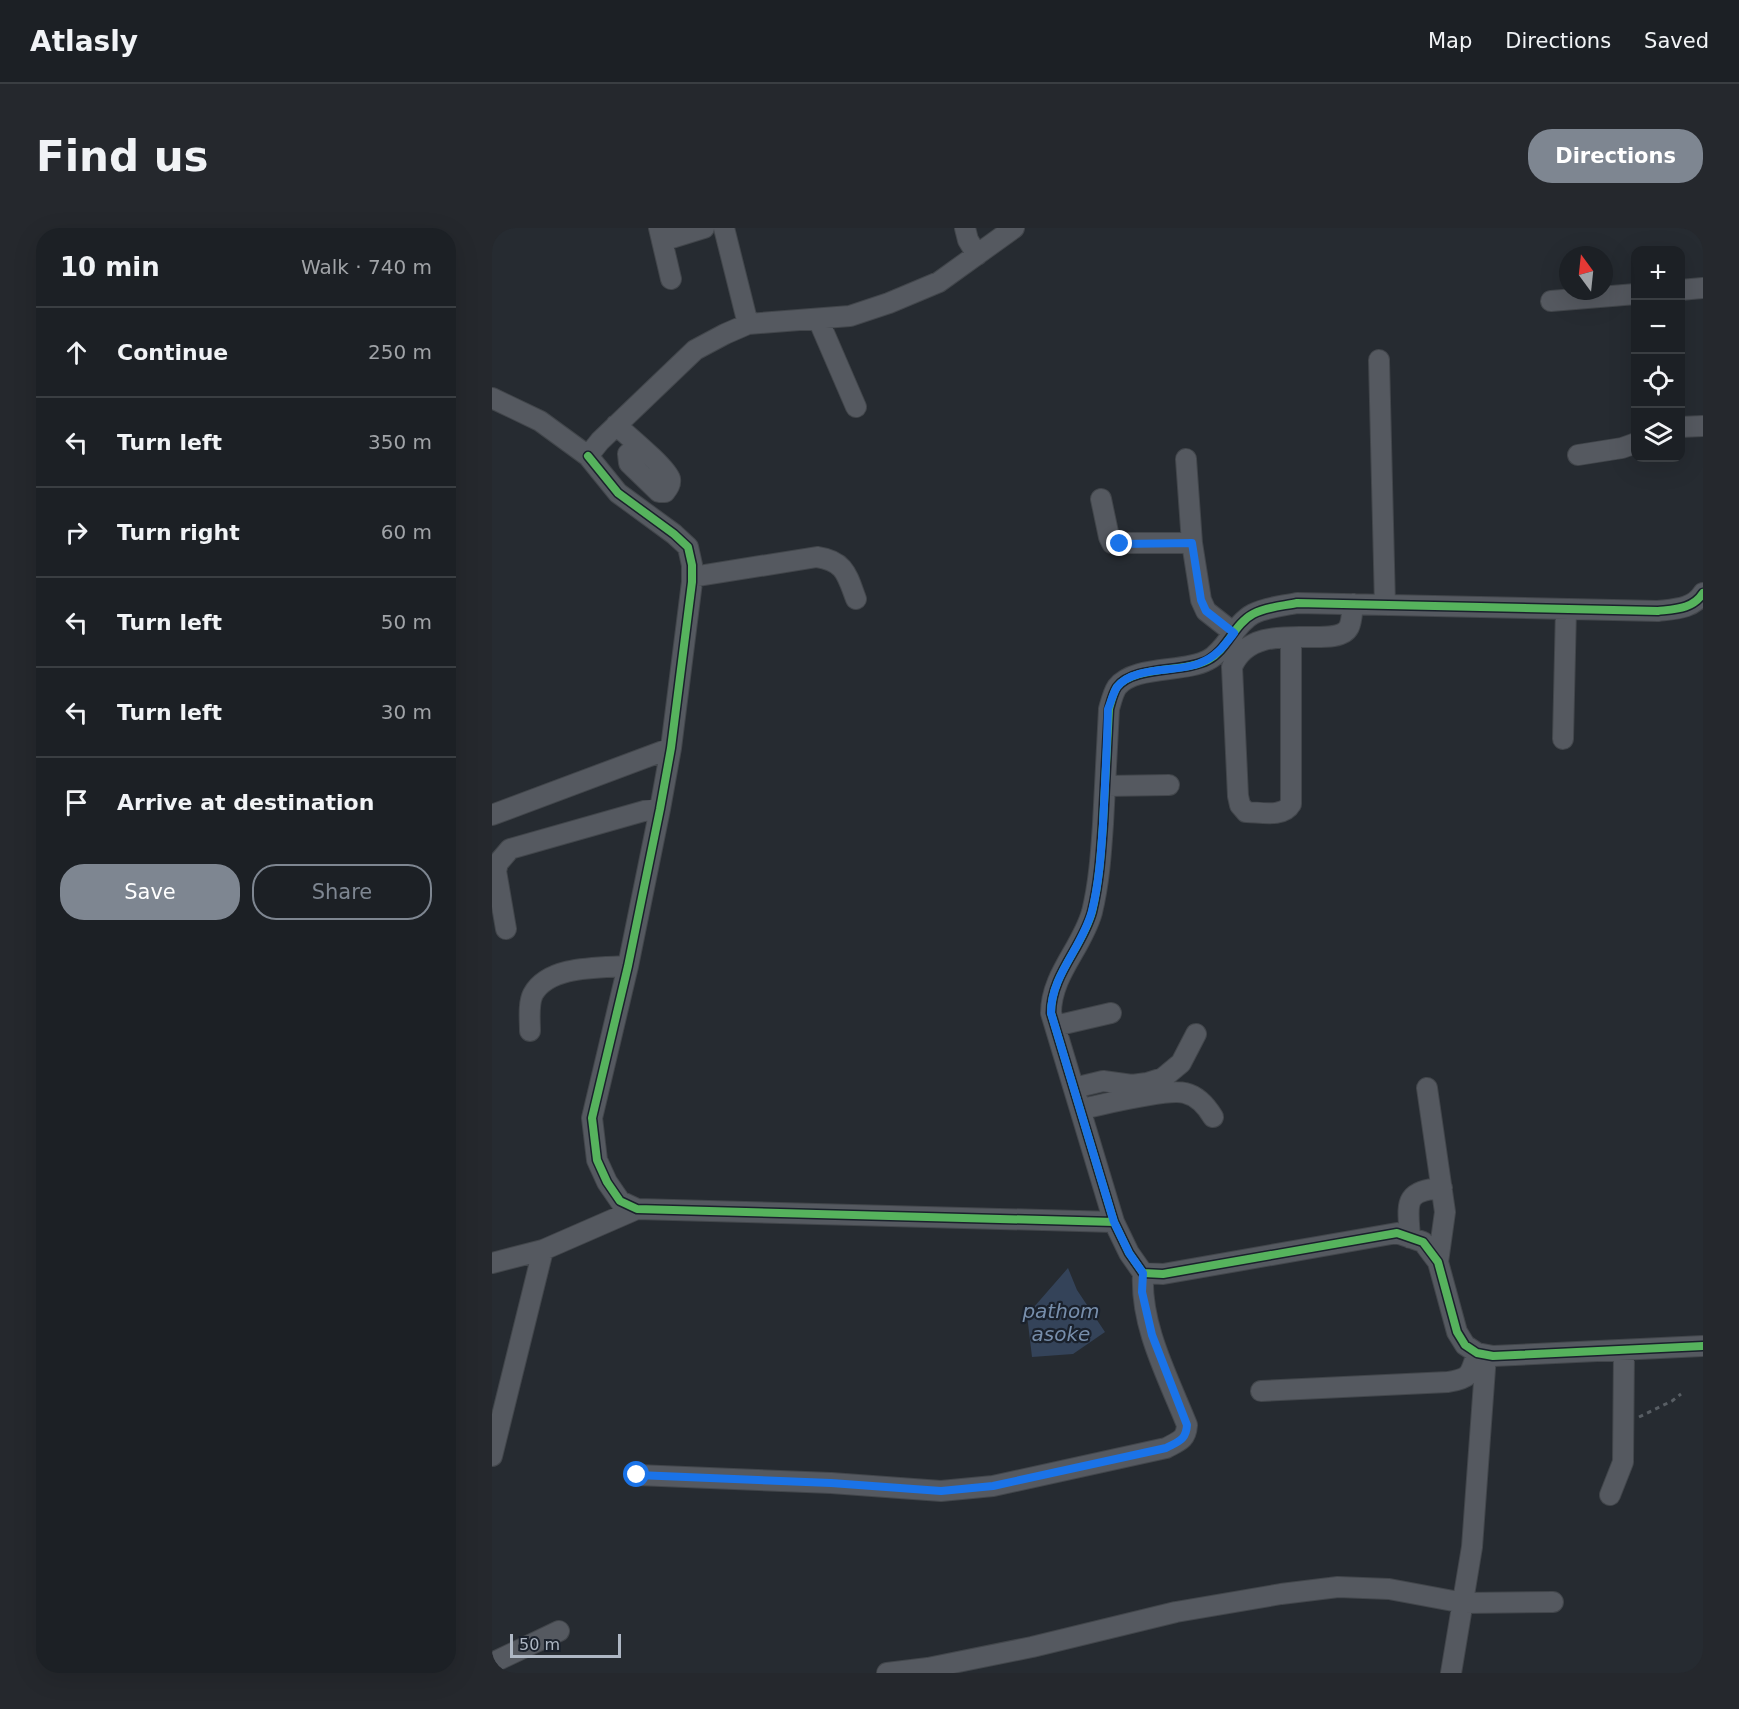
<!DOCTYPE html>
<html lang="en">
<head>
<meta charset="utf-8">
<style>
  body { margin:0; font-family:"DejaVu Sans",sans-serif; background:#25282d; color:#f1f3f6 }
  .controls { position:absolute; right:18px; top:18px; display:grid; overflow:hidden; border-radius:12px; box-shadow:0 6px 24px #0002 }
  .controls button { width:54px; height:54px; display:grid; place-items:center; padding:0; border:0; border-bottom:2px solid #3a3e42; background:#1c2025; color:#f1f3f6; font:30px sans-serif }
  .compass { position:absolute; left:1067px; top:18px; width:54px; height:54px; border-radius:50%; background:#1c2025; box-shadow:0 6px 24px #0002; rotate:345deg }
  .scale { position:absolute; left:18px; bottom:15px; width:111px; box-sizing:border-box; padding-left:6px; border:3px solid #aeb7c4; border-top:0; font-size:16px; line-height:21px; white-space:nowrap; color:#aeb7c4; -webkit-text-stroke:4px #1a212c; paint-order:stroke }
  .stop { position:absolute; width:18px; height:18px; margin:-14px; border:4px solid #1a73e8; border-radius:50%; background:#fff }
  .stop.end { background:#1a73e8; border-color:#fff; box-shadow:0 2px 6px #0008 }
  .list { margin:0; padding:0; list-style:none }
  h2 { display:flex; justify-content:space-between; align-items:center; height:78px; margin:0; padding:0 24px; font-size:26px }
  h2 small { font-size:20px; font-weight:400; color:#a0a3a7 }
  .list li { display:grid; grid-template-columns:39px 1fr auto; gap:18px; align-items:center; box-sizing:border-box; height:90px; padding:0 24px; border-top:2px solid #3a3e42 }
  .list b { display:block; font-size:22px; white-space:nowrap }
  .list em { font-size:20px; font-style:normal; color:#a0a3a7 }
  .actions { display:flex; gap:12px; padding:18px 24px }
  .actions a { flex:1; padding:14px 0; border:2px solid #7e8691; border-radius:24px; text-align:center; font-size:21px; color:#7e8691 }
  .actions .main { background:#7e8691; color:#fff }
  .icon { flex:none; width:33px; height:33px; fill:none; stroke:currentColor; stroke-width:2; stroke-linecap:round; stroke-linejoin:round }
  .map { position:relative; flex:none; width:1211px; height:1445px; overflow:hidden; border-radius:24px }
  header { display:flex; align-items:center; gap:36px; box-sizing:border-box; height:84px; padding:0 30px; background:#1c2025; border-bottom:2px solid #3a3e42 }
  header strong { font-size:28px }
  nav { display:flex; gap:33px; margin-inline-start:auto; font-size:21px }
  .intro { display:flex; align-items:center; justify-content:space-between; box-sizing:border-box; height:144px; padding:0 36px }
  h1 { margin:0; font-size:42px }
  .button { padding:15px 27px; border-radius:24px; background:#7e8691; color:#fff; font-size:21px; font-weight:700 }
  main { display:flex; gap:36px; padding:0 36px }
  aside { flex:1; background:#1c2025; border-radius:24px; box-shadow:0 6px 24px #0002 }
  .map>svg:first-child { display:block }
  .water { fill:#344359 }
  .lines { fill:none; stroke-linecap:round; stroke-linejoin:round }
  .minor-casing { stroke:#42464b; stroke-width:22 }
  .path { stroke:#585e64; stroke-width:3; stroke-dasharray:4.5 4.5; stroke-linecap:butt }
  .minor { stroke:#555960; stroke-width:20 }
  .cycleway-casing { stroke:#1a212c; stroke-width:11 }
  .cycleway { stroke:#56b35d; stroke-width:8 }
  .route { stroke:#1a73e8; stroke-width:8 }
  .labels { text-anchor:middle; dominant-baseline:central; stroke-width:4.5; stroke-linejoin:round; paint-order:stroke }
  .water-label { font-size:20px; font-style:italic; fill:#778eab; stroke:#1a212c }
</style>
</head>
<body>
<header>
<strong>Atlasly</strong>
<nav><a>Map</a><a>Directions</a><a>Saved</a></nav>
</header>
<div class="intro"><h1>Find us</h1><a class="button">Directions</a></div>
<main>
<aside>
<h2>10 min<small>Walk · 740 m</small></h2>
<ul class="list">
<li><svg class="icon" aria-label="ahead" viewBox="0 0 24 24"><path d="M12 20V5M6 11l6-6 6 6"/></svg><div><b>Continue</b></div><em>250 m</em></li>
<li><svg class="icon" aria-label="left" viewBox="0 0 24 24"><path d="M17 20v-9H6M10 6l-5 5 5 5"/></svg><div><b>Turn left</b></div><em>350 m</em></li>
<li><svg class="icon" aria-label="right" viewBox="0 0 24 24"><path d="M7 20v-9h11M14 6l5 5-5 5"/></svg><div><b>Turn right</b></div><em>60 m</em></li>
<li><svg class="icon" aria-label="left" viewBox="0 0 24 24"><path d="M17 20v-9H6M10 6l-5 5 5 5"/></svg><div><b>Turn left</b></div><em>50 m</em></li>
<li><svg class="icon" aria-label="left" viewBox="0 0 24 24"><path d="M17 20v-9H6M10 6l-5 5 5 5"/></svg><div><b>Turn left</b></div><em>30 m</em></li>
<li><svg class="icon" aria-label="arrive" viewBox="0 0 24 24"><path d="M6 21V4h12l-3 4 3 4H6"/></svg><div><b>Arrive at destination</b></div></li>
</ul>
<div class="actions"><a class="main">Save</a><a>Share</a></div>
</aside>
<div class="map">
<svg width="1211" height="1445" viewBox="0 0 1211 1445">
  <rect width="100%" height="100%" fill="#262b31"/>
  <path class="water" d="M576,1040L585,1062L613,1104L581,1126L540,1129L535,1087Z"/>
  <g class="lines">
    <defs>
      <path id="minor" d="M167,0L179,51
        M232,0L256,96
        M473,0L476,12L485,27
        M170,13L212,0
        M1188,62L1211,60
        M1059,73L1144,66
        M326,91L364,179
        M887,132L893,377
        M0,170L48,193L96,228L108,213L203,122L233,106L256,96L358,88L397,75L447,54L522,0
        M124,197C135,207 175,240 178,251C179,256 176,260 173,264H167L137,235L136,226L146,217
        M1188,199L1211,198
        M1086,227L1130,220L1144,215
        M96,228L126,265L182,306L196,319L200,337V354L179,520L168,581L136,738L100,890L105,932L115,954L128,973L145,981L622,994
        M694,231L700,315L709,372L714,383L742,405
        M609,271L617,309L620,315H700
        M200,349L325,329C353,333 355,347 364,371
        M1211,365C1201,381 1183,381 1166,383L805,375C791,378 774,379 761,386C742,396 735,422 716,432C692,445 642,437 625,459C621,465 619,474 617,481C615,519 613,558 611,596C609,626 607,655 600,684C590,720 559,747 559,785L622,994L637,1025L651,1045L671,1046L905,1005L931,1014L946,1034L965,1104L973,1117L985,1125L1001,1128L1211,1118
        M799,410V576C791,590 768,584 754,584L748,577L746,568L740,439C762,386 844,425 857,399C860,393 860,383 861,376
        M1071,511L1074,381
        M613,558L677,557
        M0,587L179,520
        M14,701L4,643L6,635L18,621L152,583L168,581
        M563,798L619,785
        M38,803C38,792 36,776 41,766C57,737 107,740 136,738
        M582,860L611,853L640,857L655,855L671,850L689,835L704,806
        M935,860L953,984L946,1034
        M589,881C610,877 675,860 693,865C706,868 715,879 721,889
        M918,1010C916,976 910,963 950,960
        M0,1035L51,1022L145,981
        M769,1163L956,1154C979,1150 978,1147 985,1125
        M0,1228L51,1022
        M145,1247L339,1255L449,1263L501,1258L674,1220C687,1213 694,1212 695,1197C676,1149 648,1098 651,1045
        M1118,1267L1131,1234L1132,1122
        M0,1435L67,1403
        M395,1445L436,1440L540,1419L684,1384L789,1366L846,1359L897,1361L972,1375L1061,1374
        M959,1445L980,1319L994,1127"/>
    </defs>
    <use href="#minor" class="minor-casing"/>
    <path class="path" d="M1147,1189L1180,1173L1189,1166"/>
    <use href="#minor" class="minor"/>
    <defs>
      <path id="cycleway" d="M96,228L126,265L182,306L196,319L200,337V354L179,520L168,581L136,738L100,890L105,932L115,954L128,973L145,981L622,994
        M1211,365C1201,381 1183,381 1166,383L805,375C791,378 774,379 761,386C742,396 735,422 716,432C692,445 642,437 625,459C621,465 619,474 617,481C615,519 613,558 611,596C609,626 607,655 600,684C590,720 559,747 559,785L622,994L637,1025L651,1045L671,1046L905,1005L931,1014L946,1034L965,1104L973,1117L985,1125L1001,1128L1211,1118"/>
    </defs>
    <use href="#cycleway" class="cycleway-casing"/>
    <use href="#cycleway" class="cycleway"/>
  </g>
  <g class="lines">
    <path class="route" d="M145,1247L339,1255L449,1263L501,1258L674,1220C687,1213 694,1212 695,1197L660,1107L650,1064L651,1045L637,1025L622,994L559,785C559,747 590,720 600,683C607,655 609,626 611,596C613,558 615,519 616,481C619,474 621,465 625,459C642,437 687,445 708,435C724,429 732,418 742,405L714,383L709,372L700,315L628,316"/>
  </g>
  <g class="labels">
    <g class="water-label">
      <text x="569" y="1083">pathom<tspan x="569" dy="23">asoke</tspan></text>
    </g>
  </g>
</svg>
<div class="controls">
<button>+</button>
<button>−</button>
<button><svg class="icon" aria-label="locate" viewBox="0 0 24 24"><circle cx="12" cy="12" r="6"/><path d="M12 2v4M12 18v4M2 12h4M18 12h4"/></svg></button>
<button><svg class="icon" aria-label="layers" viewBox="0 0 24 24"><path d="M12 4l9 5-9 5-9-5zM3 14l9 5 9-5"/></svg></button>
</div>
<svg class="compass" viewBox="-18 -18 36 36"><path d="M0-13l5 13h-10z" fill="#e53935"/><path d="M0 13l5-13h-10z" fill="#a0a3a7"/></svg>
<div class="scale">50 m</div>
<div class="stop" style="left:145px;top:1247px"></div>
<div class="stop end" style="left:628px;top:316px"></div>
</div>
</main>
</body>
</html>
